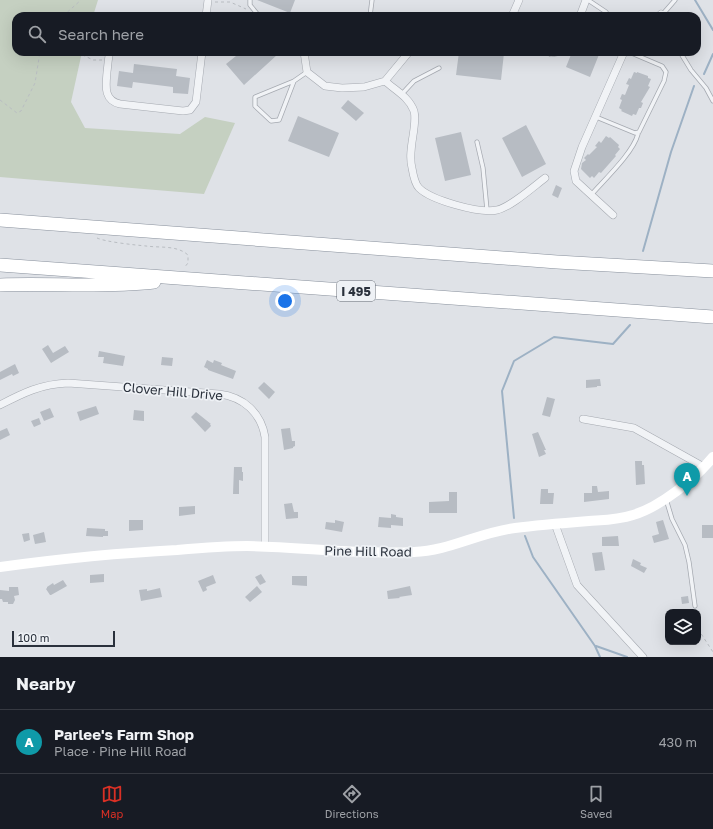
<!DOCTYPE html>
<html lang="en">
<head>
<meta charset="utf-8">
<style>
  body { margin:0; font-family:"Golos Text",sans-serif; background:#242831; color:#f1f3f6 }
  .controls { position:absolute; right:12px; bottom:12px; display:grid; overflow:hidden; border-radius:8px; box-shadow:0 4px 16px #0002 }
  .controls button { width:36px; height:36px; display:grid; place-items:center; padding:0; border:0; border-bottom:1px solid #363941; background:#171b24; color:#f1f3f6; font:20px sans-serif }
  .scale { position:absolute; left:12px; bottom:10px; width:103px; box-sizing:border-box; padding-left:4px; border:2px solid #2a313c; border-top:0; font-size:11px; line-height:14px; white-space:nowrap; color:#2a313c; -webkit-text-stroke:3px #eef1f5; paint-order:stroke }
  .you { position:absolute; left:285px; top:301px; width:14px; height:14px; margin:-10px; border:3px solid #fff; border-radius:50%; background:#1a73e8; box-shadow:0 0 0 6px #1a73e833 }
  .badge { display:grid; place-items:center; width:26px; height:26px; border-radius:50%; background:#d93025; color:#fff; font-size:13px; font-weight:700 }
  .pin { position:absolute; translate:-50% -33px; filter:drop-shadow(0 1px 2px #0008) }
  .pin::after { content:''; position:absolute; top:21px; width:14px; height:12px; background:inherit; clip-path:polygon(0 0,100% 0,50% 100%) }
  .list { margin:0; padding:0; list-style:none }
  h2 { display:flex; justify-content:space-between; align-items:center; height:52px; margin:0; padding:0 16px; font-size:17px }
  h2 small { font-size:13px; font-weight:400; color:#9ea1a6 }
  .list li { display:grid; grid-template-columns:26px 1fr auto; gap:12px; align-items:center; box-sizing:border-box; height:64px; padding:0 16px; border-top:1px solid #363941 }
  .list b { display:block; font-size:15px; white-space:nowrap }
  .list p { margin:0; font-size:13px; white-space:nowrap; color:#9ea1a6 }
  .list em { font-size:13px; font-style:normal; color:#9ea1a6 }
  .icon { flex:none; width:22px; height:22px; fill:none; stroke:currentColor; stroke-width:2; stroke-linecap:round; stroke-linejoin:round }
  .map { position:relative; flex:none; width:713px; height:657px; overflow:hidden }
  .search { position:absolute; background:#171b24; box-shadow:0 4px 16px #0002; left:12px; right:12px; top:12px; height:44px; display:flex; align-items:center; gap:10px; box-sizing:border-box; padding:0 14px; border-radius:12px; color:#9ea1a6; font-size:15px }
  .sheet { height:116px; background:#171b24 }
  nav { display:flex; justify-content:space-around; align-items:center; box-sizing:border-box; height:56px; border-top:1px solid #363941; background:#171b24; font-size:11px; color:#9ea1a6 }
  nav a { display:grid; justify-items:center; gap:2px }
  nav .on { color:#d93025 }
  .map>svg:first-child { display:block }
  .green { fill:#c5d0c1 }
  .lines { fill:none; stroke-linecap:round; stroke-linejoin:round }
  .stream { stroke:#9db1c4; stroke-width:2 }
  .building { fill:#b7bcc3 }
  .lane-casing { stroke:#a5a9b0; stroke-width:5 }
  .street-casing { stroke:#a5a9b0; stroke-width:8 }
  .highway-casing { stroke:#88909c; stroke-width:14 }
  .path { stroke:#b9bdc2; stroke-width:1; stroke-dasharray:3 3; stroke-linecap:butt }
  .lane { stroke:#f1f3f6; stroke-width:3.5 }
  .street { stroke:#f1f3f6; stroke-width:7 }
  .secondary { stroke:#fff; stroke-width:10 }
  .highway { stroke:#fff; stroke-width:13 }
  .labels { text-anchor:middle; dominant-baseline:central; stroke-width:3.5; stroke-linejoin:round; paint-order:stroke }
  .shield { fill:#eef1f5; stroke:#656b74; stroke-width:1 }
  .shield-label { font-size:12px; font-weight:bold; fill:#2a313c }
  .street-label { font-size:13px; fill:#2a313c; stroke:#eef1f5 }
</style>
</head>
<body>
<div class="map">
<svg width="713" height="657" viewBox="0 0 713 657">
  <rect width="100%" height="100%" fill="#dfe2e7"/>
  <path class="green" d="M0,0H98L93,16H16V52H82L71,102L85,128L180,134L205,117L235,123L204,194L0,177Z"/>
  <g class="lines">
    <path class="stream" d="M695,0L713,30
      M704,74L713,54
      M643,251L671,152L694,86
      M514,518L502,391L514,361L554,337L613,344L630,325
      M525,536L533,557L595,646L600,657
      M596,646L627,657"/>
  </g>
  <path class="building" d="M257,0H295L290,13Z
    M241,52H274L277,55L244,85L226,64Z
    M459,52L504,53L501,80L456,75Z
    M572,52H600L590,77L566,67Z
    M134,64L177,69L176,76L190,78L188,94L173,93V87L133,82L132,88L117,86L119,71L133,73Z
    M634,72L637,73V72L648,76V78L651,79L648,86L650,87L641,102L643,103L641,108H639L636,115L633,114L632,116L621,111L622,110L619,108L622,100L620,99L622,94L625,95L629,85L626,84L629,78L631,79Z
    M348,100L364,113L356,121L341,108Z
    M298,116L339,133L329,157L288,141Z
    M526,125L546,164L522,177L502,138Z
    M461,132L471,175L445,181L435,138Z
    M606,136L609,138L610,137L619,145L618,147L620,149L615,155L616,156L601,173L599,172L594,178L592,176L590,178L581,169L582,163L586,160L584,158L588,154L589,155L597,147L595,146L599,141L601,143Z
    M556,185L562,188L558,198L552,195Z
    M48,345L53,353L65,346L69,352L51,363L42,349Z
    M99,351L125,356L123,366L103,363L104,357H98Z
    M162,357L173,358L172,366L161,365Z
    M207,360L213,363L214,360L222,363L221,365L236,371L233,379L208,370V369L204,367Z
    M15,364L19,373L13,376L12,374L0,380V372Z
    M600,379L601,386H597V387L586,388V380Z
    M264,382L275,392L269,399L258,388Z
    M547,397L555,399L550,417L542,415Z
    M96,406L99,414L80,421L77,412Z
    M50,408L54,417L44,421L40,412Z
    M134,410L144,411V421L133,420Z
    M196,412L211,424H210L211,426L205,432L191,417Z
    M39,418L41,424L34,427L31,421Z
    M7,428L10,435L0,440V431Z
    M290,428L292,441H295V446L293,447V448L284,450L281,429Z
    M538,432L546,450H544L546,454L539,457L532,434Z
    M635,461H642V465H644L645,484L636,485Z
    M234,467H242V472H243V481L239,480V494H233Z
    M592,486H597L598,492L609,491V499L584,502V493H592Z
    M541,489H548V493H554L553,504H540Z
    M449,492H457V513H429V502L449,501Z
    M292,503L294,512H298V518L286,519L284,504Z
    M195,506V514L179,516V507Z
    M391,514L396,515V517L403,518V526L391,525V528L378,527L379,517L391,518Z
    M129,520H143V530L129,531Z
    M335,520L344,522L342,532L325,529L326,522L335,523Z
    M663,520L669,539L654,543L652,536L659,534L656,522Z
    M702,525H713V538H702Z
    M87,528L105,529V531H108V536H103V537L86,536Z
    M44,532L46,542L35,544L33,535Z
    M29,533L30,540L24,542L22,534Z
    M618,536L619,546H602V537Z
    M602,552L605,570L595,571L592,553Z
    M633,559L641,563L640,565L647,568L644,573L631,566Z
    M104,574V582L90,583V575Z
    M261,574L266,582L260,585L255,577Z
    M213,575L216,583L206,587L207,590L203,592L198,581Z
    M292,576H307V586L292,585Z
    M63,580L67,586L51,595H50L46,589L47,588V587L53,583L54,585Z
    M257,586L262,592L250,602L245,597Z
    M410,586L412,595L399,597L400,598L388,599L387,591Z
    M9,587H18L19,595L14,596L15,600L13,604H8V602H3L2,599H0V590L9,591Z
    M160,588L162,597L141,601L139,590L147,589V591Z
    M688,596L689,603L682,604L681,597Z"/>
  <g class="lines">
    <defs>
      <path id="lane" d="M250,0V5L259,16
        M588,0L606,12L608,16
        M662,15L675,0
        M370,16L372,0
        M680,52L691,70L706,88L713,101
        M294,81L279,120L271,121L255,106V97L294,81L307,72
        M401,95L414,81L439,68
        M596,117L635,133L639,132L664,81L666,72L662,66L629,52
        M477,142L483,168L487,210
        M591,195C605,179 633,153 638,134
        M666,499L672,519L685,545L689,562L695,606"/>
      <path id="street" d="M206,16L208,0
        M450,16H482
        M512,16L519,0
        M580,16L586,0
        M659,16L661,14
        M110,52C108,58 108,65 107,72C106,85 103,100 120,104L183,111L190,110L196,102L202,52
        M304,52L307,72L325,86L342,88L364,87L385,81C395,90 409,97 414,111C418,125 407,150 412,168C413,174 415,184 419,188C431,200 480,214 497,210C511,207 533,187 545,178
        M550,52L551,53L557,52
        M385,81L409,52
        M613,215L576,181L574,171L582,147L624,52
        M0,405C23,393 41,384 68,383L219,394C244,397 261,413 265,437V547
        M583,419L634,428L704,467
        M555,524L577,585L643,657"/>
      <path id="highway" d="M0,220L557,262L713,271
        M0,265L713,317
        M0,285C51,283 103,288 154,282"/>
    </defs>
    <use href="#lane" class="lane-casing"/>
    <use href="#street" class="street-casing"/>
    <use href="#highway" class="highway-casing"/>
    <path class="path" d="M215,2H230L246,9
      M63,16L81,0
      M77,52L93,60H102
      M0,100L17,113L21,111L35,83L40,52
      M97,238C106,242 135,245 146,246C160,248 177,245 188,255V263L184,268
      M698,629L713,652"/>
    <use href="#lane" class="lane"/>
    <use href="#street" class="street"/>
    <path class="secondary" d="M0,567C59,559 118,553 177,550C200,548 224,546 247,546C303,547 358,555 414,552C449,551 480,532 515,528C539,525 564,523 589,521C603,520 618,520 633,515C660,507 695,479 713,457"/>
    <use href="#highway" class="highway"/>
  </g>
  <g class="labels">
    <rect class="shield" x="337" y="281" width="38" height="20" rx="3"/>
    <g class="shield-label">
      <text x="356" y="291">I 495</text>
    </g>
    <g class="street-label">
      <text transform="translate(173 391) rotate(5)">Clover Hill Drive</text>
      <text transform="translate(368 551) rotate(1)">Pine Hill Road</text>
    </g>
  </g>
</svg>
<div class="controls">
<button><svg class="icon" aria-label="layers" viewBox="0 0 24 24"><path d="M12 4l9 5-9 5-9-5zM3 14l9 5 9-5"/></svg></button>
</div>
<div class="scale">100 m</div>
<div class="you"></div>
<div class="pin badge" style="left:687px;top:496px;background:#0f9aa8">A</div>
<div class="search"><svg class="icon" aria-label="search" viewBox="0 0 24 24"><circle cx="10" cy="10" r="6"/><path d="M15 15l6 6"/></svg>Search here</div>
</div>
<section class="sheet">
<h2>Nearby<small></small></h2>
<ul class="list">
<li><span class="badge" style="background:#0f9aa8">A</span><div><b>Parlee's Farm Shop</b><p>Place · Pine Hill Road</p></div><em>430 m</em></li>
</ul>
</section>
<nav>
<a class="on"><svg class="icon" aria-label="map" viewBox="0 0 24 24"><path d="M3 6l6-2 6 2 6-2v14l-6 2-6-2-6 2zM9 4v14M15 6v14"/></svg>Map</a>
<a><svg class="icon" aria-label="directions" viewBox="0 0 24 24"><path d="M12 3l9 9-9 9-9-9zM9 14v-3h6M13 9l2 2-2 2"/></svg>Directions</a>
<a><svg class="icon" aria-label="saved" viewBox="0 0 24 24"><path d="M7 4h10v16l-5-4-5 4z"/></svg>Saved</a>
</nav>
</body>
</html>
